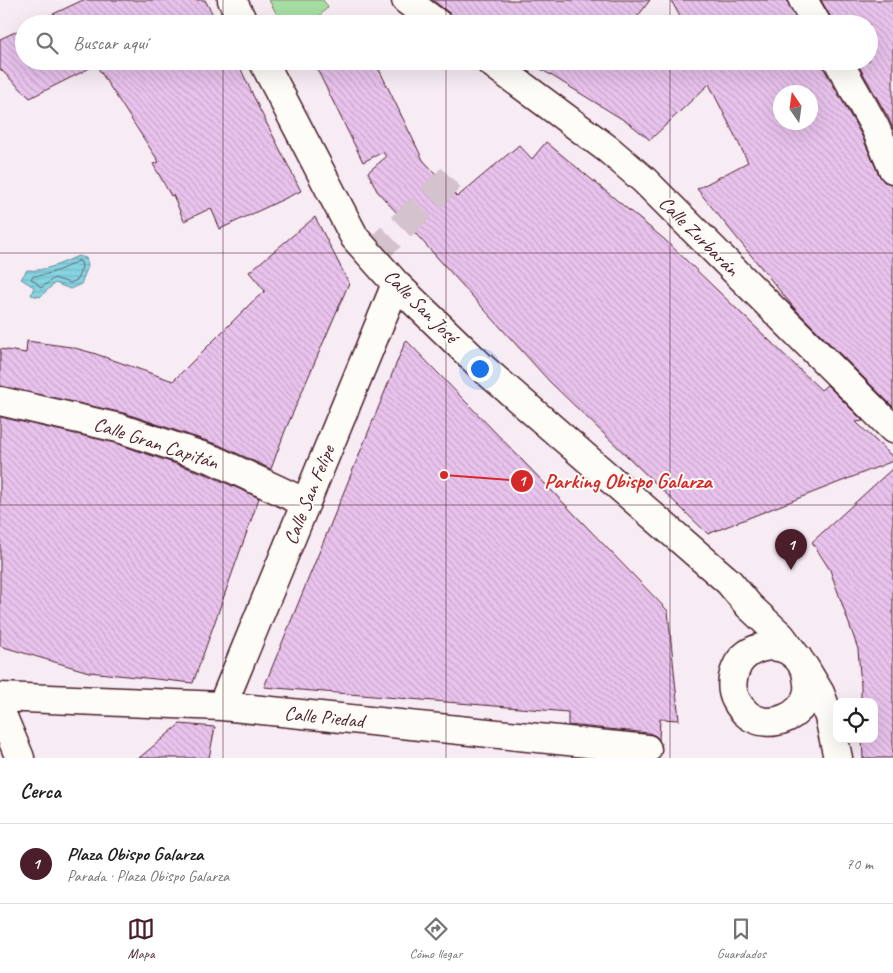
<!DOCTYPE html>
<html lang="es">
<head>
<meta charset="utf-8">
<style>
  body { margin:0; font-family:Caveat,sans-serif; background:#f6f6f6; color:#202124 }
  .controls { position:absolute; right:15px; bottom:15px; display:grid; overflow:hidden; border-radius:10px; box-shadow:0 5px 20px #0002 }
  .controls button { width:45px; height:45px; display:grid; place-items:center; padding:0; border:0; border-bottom:1px solid #e0e0e0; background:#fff; color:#202124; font:25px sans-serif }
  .compass { position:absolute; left:773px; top:85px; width:45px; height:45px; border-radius:50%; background:#fff; box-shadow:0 5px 20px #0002; rotate:347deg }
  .you { position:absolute; left:479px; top:368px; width:18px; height:18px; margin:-12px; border:4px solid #fff; border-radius:50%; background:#1a73e8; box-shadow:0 0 0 8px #1a73e833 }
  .badge { display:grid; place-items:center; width:32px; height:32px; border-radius:50%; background:#4a1f2b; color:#fff; font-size:16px; font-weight:700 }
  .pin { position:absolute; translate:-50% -41px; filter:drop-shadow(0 1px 2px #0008) }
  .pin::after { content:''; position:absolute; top:26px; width:18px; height:15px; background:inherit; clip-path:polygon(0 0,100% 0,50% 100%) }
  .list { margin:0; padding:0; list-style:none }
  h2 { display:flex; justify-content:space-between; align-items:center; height:65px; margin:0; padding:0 20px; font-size:21px }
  h2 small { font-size:16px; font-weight:400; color:#757577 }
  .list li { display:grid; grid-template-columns:32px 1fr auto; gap:15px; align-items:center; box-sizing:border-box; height:80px; padding:0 20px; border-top:1px solid #e0e0e0 }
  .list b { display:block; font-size:19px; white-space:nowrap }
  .list p { margin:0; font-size:16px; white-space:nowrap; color:#757577 }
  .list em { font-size:16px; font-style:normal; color:#757577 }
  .icon { flex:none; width:28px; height:28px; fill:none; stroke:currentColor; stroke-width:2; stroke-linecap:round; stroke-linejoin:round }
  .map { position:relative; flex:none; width:893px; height:758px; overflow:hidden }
  .search { position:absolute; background:#fff; box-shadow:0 5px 20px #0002; left:15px; right:15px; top:15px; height:55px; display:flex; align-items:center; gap:12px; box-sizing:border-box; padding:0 18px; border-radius:28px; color:#757577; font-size:19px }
  .sheet { height:145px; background:#fff }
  nav { display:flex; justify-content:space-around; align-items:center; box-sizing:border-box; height:70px; border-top:1px solid #e0e0e0; background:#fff; font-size:14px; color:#757577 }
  nav a { display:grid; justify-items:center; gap:2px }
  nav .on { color:#4a1f2b }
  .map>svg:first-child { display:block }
  .garden { fill:#a6dea3; stroke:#787e67 }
  .water { fill:url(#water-rules); stroke:#6d8c99 }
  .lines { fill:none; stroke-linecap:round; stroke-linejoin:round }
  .shore { stroke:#626774; stroke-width:1 }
  .building { fill:url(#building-back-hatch); stroke:#4a1f2b; fill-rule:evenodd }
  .minor-tunnel { stroke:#d4c2cc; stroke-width:28; stroke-dasharray:28 14; stroke-linecap:butt }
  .minor-casing { stroke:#4a1f2b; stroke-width:31 }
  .minor { stroke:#fdfcf7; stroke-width:28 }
  .grid { fill:none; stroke:#4a1f2b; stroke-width:1; stroke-opacity:0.55 }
  .labels { text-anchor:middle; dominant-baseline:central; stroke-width:4; stroke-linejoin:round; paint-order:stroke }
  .street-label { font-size:20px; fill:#4a1f2b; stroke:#fdfcf7 }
  .leader { fill:none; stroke:#d62828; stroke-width:2 }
  .callout-dot { fill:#d62828; stroke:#fdfcf7; stroke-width:2 }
  .mark-label { font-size:15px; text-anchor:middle; font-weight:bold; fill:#fff }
  .callout-label { font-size:21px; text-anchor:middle; font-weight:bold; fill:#d62828; stroke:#fdfcf7; stroke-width:4; stroke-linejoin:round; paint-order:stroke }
</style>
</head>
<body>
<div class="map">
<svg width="893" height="758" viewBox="0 0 893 758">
  <defs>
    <pattern id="water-rules" width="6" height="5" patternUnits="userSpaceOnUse" patternTransform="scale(1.25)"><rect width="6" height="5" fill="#85d4e2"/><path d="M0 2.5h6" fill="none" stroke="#74b6c2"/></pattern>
    <pattern id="building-back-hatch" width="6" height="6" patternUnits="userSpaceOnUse" patternTransform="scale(1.25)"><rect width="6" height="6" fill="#e9c3ed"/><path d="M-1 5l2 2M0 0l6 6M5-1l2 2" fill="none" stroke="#c9a7cb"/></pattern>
  </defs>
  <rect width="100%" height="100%" fill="#f7ebf4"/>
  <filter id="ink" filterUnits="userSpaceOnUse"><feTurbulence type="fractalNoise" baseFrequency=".02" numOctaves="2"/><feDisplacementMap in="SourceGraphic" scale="10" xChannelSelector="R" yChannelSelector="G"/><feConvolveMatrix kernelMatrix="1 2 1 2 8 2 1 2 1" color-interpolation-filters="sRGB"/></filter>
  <g filter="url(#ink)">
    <path class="garden" d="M269,0H323L328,7L312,24H282Z"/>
    <path class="water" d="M78,256L86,258L88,266L81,284L70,289L55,283L40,297L31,295L34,287L21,279L27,270C44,272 62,263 78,256Z"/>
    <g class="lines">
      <path class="shore" d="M78,261L81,262L82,267L77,280L70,283L54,278L41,288L37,283L31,279L33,276C48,276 65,268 78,261Z"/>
    </g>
    <path class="building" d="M83,0H205L218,24H32Z
      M432,0H650L632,24H467L448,12Z
      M671,0H787L790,8L799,24H684Z
      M821,0H893V129L889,119L856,61H869V24H833L830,16Z
      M24,28V61H237L260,110L301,191L220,229L211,208L184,221L173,195L171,196L153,164L159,162L96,65L30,98L0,69V39Z
      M313,61H375L423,160L457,197L519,145L532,159L546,142L664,239L821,390L827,385L863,421L856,422L893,457V461L708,534L550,382L377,191L368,172L386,157L383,152L363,162Z
      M528,61H822L824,69L861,134L879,175L884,182L893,184V407L794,308L697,189L748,162L709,84L650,140L630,124ZM780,92H810V122H780Z
      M315,217L349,283L285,431L271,469L219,445L124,413L0,386V349L26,353L27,341L71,347L93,353L173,381L252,302L265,291L249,272Z
      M406,340L668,611L679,720L660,719L659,740L656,736L649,733L568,725V712L264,687Z
      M0,417L115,443L208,475L259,498L193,683L89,672L0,646Z
      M893,468V758H863L862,739H874V702H861V686L858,649L830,570L812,542Z
      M180,724L215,727L209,758H139Z"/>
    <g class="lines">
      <path class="minor-tunnel" d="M371,256L457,172"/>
      <defs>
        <path id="minor" d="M232,0L244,24
          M406,0L438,24
          M803,0L817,24
          M263,61L355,238L396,284L484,369L729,582L749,606L781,636L805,668L820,693L829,717L838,758
          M489,61L609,150L644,180L893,429
          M838,61L875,127L893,169
          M0,401L119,428L214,460L306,503
          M798,658C795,656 792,653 789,651C772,641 748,648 738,664C732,675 730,689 736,700C739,706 743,711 748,715C769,731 804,717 808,691C809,683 807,676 805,668
          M0,697L222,706L647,749
          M222,706L396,284
          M0,710L20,758"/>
      </defs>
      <use href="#minor" class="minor-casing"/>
      <use href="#minor" class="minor"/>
    </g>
  </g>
  <path class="grid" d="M223,0V24M446,0V24M670,0V24M223,61V758M446,61V758M670,61V758M0,253H893M0,505H893"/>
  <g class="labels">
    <g class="street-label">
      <text transform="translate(699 236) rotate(45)">Calle Zurbarán</text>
      <text transform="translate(421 306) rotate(45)">Calle San José</text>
      <text transform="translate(156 443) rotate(18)">Calle Gran Capitán</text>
      <text transform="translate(309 495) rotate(-68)">Calle San Felipe</text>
      <text transform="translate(324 717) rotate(6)">Calle Piedad</text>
    </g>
  </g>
  <path class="leader" d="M444 475L522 481"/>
  <g class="callout-dot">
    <circle cx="444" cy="475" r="5"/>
    <circle cx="522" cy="481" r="12"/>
  </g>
  <g class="mark-label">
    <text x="522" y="486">1</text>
  </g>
  <g class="callout-label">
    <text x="628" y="488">Parking Obispo Galarza</text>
  </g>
</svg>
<div class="controls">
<button><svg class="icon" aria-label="locate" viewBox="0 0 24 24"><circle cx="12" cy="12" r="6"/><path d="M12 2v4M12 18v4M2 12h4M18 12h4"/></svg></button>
</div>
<svg class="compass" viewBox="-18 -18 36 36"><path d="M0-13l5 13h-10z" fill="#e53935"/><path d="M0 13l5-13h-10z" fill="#757577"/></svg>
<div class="you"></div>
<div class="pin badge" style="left:791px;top:570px">1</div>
<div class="search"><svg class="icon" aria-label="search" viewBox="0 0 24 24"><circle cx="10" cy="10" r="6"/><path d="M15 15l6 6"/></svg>Buscar aquí</div>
</div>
<section class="sheet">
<h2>Cerca<small></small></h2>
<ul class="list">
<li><span class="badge">1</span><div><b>Plaza Obispo Galarza</b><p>Parada · Plaza Obispo Galarza</p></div><em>70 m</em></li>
</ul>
</section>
<nav>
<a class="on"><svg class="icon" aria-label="map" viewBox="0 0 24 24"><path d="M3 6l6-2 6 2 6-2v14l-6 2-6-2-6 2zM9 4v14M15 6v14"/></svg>Mapa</a>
<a><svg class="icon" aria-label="directions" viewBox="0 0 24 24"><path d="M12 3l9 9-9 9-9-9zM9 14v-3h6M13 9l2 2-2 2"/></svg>Cómo llegar</a>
<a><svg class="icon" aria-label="saved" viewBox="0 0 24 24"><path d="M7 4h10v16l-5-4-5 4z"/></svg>Guardados</a>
</nav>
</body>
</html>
